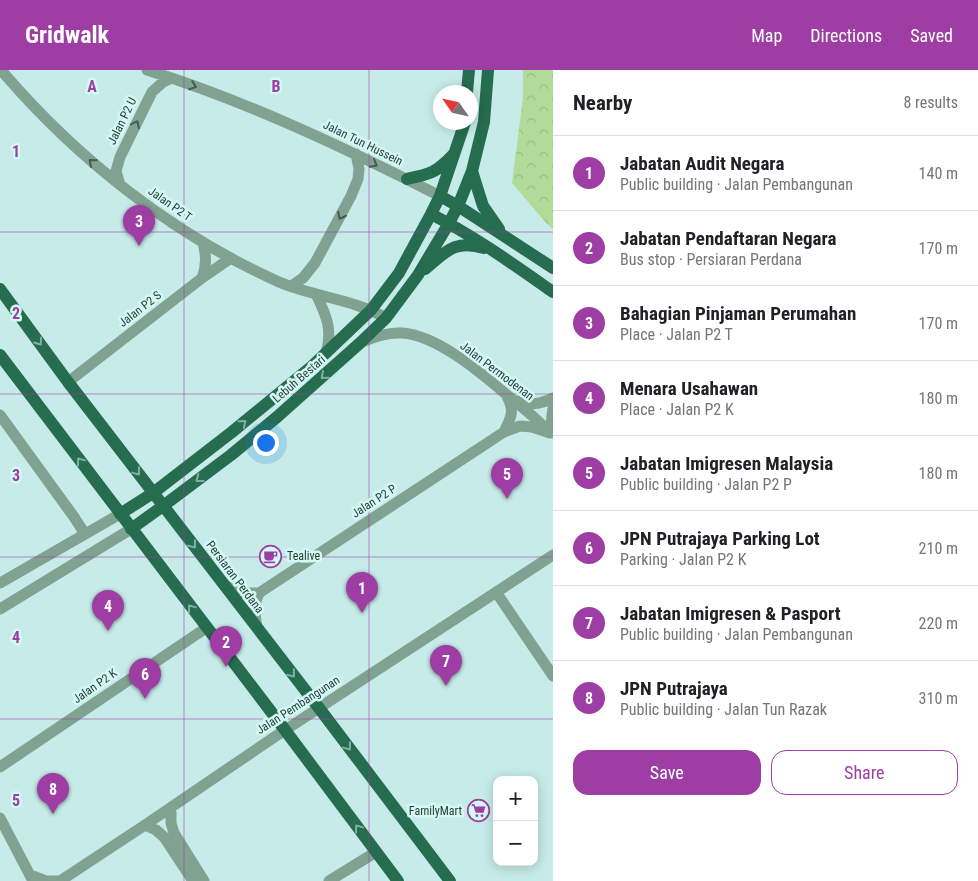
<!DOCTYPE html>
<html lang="en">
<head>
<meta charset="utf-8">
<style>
  body { margin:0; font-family:"Roboto Condensed",sans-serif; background:#f2f2f2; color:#202124 }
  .controls { position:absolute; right:15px; bottom:15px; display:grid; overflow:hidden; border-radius:10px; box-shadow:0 2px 12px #0003 }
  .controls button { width:45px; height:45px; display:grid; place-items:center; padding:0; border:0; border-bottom:1px solid #e0e0e0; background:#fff; color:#202124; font:25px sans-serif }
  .compass { position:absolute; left:433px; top:15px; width:45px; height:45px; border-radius:50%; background:#fff; box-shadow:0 2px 12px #0003; rotate:304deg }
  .you { position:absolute; left:265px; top:372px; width:18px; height:18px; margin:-12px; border:4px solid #fff; border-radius:50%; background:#1a73e8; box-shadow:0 0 0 8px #1a73e833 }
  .badge { display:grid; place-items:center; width:32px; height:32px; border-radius:50%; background:#9e3da4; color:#fff; font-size:16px; font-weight:700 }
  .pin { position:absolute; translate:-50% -41px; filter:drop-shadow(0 1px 2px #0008) }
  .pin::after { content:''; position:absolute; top:26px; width:18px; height:15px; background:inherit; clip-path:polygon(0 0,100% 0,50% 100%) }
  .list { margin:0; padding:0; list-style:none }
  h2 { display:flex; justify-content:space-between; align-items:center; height:65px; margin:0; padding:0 20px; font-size:21px }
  h2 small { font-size:16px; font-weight:400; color:#757577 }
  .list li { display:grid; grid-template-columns:32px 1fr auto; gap:15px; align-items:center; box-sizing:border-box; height:75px; padding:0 20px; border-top:1px solid #e0e0e0 }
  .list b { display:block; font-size:19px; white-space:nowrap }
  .list p { margin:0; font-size:16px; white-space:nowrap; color:#757577 }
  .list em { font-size:16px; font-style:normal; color:#757577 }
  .actions { display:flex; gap:10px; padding:15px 20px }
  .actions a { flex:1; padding:11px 0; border:1px solid #9e3da4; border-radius:15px; text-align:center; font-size:18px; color:#9e3da4 }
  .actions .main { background:#9e3da4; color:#fff }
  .map { position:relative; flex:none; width:553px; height:811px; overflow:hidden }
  header { display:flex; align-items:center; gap:30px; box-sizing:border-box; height:70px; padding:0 25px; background:#9e3da4; color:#fff }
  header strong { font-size:24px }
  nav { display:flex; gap:28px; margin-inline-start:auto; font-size:18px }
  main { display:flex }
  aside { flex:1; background:#fff }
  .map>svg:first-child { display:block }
  .forest { fill:url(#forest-crowns) }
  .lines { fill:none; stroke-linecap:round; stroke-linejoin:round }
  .minor { stroke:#81a290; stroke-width:11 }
  .major { stroke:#266c4e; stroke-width:12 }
  .oneway { stroke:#465b54 }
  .oneway2 { stroke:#7cb2a2 }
  .grid { fill:none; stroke:#9e3da4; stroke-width:1; stroke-opacity:0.55 }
  .labels { text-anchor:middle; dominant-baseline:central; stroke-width:5; stroke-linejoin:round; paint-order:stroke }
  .street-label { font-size:12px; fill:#2d3c3a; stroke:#d3f9f5 }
  .poi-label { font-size:12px; fill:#2d3c3a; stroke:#d3f9f5; text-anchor:start }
  .grid-label { font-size:16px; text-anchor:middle; font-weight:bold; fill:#9e3da4; stroke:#d3f9f5; stroke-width:5; stroke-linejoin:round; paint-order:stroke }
</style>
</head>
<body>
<header>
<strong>Gridwalk</strong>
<nav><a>Map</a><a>Directions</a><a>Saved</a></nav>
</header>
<main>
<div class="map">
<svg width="553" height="811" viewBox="0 0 553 811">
  <defs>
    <pattern id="forest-crowns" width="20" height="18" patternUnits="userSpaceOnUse" patternTransform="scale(1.25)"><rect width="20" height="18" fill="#b2db9a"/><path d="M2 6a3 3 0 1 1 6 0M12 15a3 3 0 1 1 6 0" fill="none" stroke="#99bd85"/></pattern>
  </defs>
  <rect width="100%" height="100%" fill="#c6ebe8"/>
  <path class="forest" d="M523,0H553V159L547,154L512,113L523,28Z"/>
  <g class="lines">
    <path class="minor" d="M1,0C77,89 172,164 279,212C314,227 353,229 386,248
      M147,0C249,32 345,78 440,126
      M120,115L116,101L120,87L152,22L163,12L172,8
      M202,208C207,195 206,185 203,172
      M291,216L303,208L315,193L351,126L358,109L359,99L356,84
      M316,224C326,245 333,259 326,283
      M362,272C375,267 388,262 402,263C437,265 481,303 507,325C521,336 535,347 547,360
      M68,312L202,208L231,188
      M517,331C531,335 539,335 553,328
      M553,338C552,345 550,353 553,361
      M0,345L74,447L85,464
      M504,362C511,347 515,342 507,326
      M0,513L120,444
      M224,515L241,523H259L504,362L520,356L532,357L550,363
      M496,522L553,606
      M0,539L131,459
      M257,558C255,545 253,535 259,523
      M0,697L206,558
      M171,738V753L174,763L204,811
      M0,748L33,811
      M145,755L156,760L164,767L193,811
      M30,805L46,811H60L145,755L273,668L553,485
      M329,811L376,782"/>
    <path class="major" d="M467,22L469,0
      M472,101L483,136L499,159
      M407,109C431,104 436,103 454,84
      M440,126L458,136L553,198
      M431,144C474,166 513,194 553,222
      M425,199C446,182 454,169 484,178
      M0,219L68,312L319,638L450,811
      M0,285L285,660L398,811
      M120,444L153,423L232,362L310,298L371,240L399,203L431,144L440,126L465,52
      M131,459L163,436L231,385L277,347L360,273L386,248L418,205L449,153L458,136L472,101L484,52L488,0"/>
  </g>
  <defs><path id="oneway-chevron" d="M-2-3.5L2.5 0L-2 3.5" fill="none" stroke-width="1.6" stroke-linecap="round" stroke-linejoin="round" transform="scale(1.25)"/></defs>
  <g class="oneway">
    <use href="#oneway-chevron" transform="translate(193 16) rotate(21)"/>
    <use href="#oneway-chevron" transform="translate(136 54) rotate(-64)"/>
    <use href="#oneway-chevron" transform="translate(92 92) rotate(-140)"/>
    <use href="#oneway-chevron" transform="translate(374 94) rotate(28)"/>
    <use href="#oneway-chevron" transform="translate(341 146) rotate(117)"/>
  </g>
  <g class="oneway2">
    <use href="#oneway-chevron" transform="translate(39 272) rotate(54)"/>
    <use href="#oneway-chevron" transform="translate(324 306) rotate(139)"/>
    <use href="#oneway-chevron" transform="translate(243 353) rotate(-40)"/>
    <use href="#oneway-chevron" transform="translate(80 391) rotate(-127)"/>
    <use href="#oneway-chevron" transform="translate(137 402) rotate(53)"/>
    <use href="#oneway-chevron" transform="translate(199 409) rotate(143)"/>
    <use href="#oneway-chevron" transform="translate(193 475) rotate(53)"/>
    <use href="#oneway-chevron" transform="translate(191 538) rotate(-127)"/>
    <use href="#oneway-chevron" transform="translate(292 604) rotate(52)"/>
    <use href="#oneway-chevron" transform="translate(348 677) rotate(53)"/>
    <use href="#oneway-chevron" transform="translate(358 758) rotate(-127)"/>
  </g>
  <path class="grid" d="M184,0V811M369,0V811M0,162H553M0,324H553M0,487H553M0,649H553"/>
  <defs>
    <symbol id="cafe-ring" viewBox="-11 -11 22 22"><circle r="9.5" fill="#d3f9f5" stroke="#9e3da4" stroke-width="1.5"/><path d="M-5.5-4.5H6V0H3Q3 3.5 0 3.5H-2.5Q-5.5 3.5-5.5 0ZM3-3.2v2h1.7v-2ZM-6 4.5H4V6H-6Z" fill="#9e3da4"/></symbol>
    <symbol id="supermarket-ring" viewBox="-11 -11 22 22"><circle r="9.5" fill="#d3f9f5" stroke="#9e3da4" stroke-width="1.5"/><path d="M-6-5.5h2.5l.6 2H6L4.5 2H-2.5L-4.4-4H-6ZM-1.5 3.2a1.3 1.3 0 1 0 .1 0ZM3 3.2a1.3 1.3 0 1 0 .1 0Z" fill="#9e3da4"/></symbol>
  </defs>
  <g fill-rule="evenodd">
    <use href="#cafe-ring" x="258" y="474" width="25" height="25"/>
    <use href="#supermarket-ring" x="466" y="728" width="25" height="25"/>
  </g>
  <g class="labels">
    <g class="street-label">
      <text transform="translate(122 51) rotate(-64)">Jalan P2 U</text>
      <text transform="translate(363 73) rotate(26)">Jalan Tun Hussein</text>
      <text transform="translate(170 134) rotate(35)">Jalan P2 T</text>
      <text transform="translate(140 239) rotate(-38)">Jalan P2 S</text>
      <text transform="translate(497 301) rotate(37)">Jalan Permodenan</text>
      <text transform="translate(299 309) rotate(-41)">Lebuh Bestari</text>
      <text transform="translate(374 431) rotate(-33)">Jalan P2 P</text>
      <text transform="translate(235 507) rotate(53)">Persiaran Perdana</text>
      <text transform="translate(95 616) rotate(-35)">Jalan P2 K</text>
      <text transform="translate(298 635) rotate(-33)">Jalan Pembangunan</text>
    </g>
    <g class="poi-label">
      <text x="287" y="486">Tealive</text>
      <text x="462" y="741" text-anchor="end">FamilyMart</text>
    </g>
  </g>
  <g class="grid-label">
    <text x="92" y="22">A</text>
    <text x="276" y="22">B</text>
    <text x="16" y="87">1</text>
    <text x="16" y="249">2</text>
    <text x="16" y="411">3</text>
    <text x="16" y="573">4</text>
    <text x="16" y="736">5</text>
  </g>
</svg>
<div class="controls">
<button>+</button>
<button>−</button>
</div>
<svg class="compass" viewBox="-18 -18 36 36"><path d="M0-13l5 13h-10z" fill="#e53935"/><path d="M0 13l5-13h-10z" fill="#757577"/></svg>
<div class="you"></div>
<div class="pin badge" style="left:362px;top:543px">1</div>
<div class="pin badge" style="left:226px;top:597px">2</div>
<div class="pin badge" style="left:139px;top:176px">3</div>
<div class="pin badge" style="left:108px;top:561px">4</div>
<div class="pin badge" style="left:507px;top:429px">5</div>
<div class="pin badge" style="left:145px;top:629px">6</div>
<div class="pin badge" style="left:446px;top:616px">7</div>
<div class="pin badge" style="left:53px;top:744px">8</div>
</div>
<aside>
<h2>Nearby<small>8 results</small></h2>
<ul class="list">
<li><span class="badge">1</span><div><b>Jabatan Audit Negara</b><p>Public building · Jalan Pembangunan</p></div><em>140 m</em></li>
<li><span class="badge">2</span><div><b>Jabatan Pendaftaran Negara</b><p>Bus stop · Persiaran Perdana</p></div><em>170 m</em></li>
<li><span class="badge">3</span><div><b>Bahagian Pinjaman Perumahan</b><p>Place · Jalan P2 T</p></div><em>170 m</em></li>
<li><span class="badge">4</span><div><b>Menara Usahawan</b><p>Place · Jalan P2 K</p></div><em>180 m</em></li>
<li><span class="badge">5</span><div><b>Jabatan Imigresen Malaysia</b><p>Public building · Jalan P2 P</p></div><em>180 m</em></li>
<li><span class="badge">6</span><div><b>JPN Putrajaya Parking Lot</b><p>Parking · Jalan P2 K</p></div><em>210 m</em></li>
<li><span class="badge">7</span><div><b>Jabatan Imigresen &amp; Pasport</b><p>Public building · Jalan Pembangunan</p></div><em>220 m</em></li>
<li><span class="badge">8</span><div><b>JPN Putrajaya</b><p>Public building · Jalan Tun Razak</p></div><em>310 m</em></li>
</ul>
<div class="actions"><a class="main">Save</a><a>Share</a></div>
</aside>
</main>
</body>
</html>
